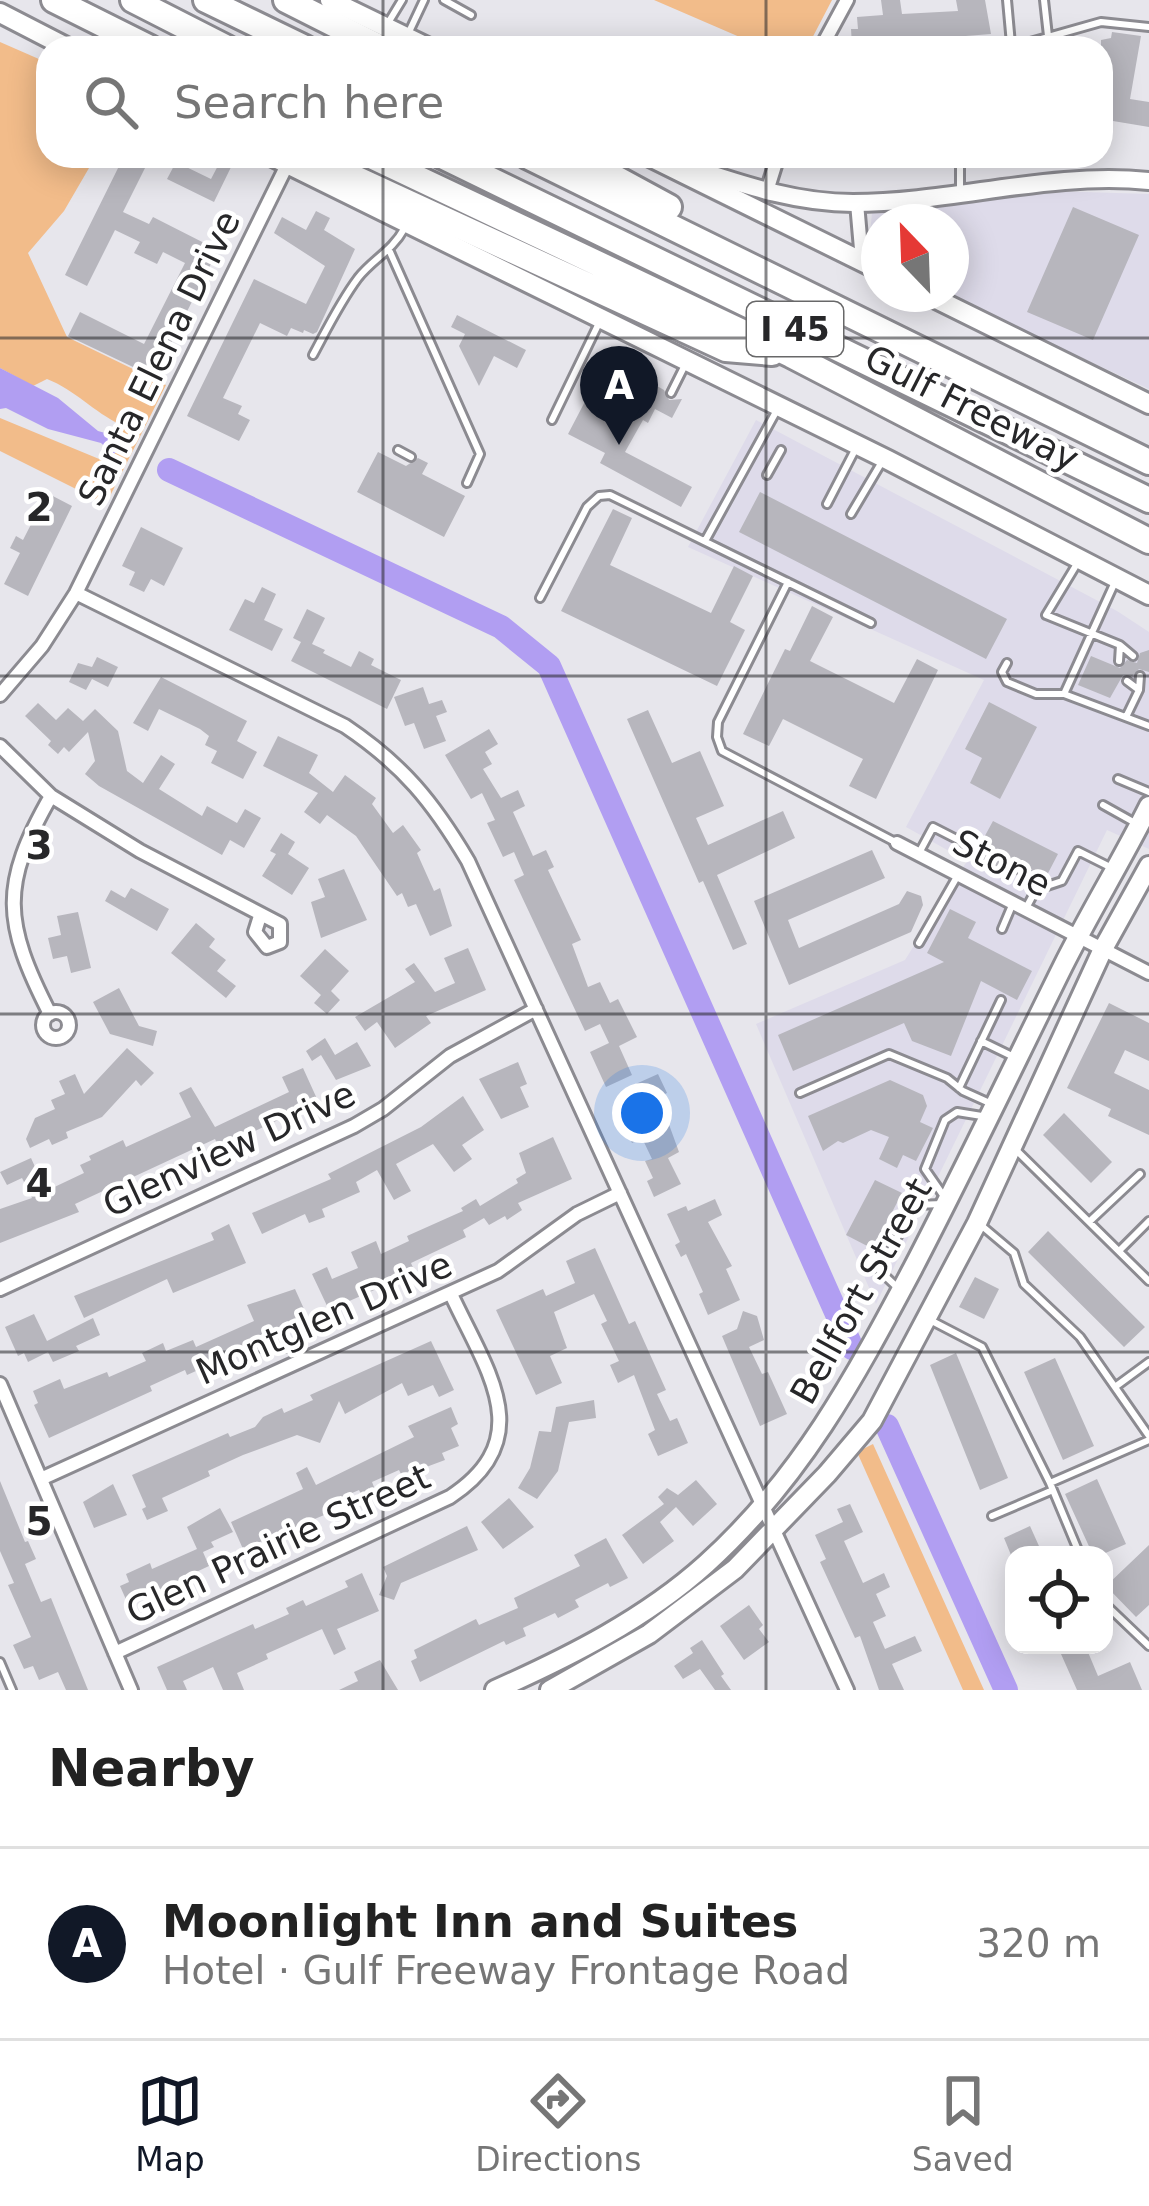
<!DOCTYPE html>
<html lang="en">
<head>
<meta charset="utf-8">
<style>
  body { margin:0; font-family:"DejaVu Sans",sans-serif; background:#f6f6f6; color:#222 }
  .controls { position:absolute; right:36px; bottom:36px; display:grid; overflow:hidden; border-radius:24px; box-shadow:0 6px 30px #0003 }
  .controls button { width:108px; height:108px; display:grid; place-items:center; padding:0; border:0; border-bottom:3px solid #e0e0e0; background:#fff; color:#222; font:60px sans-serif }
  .compass { position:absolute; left:861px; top:204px; width:108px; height:108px; border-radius:50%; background:#fff; box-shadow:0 6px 30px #0003; rotate:337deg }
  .you { position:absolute; left:642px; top:1113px; width:42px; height:42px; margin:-30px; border:9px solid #fff; border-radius:50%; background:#1a73e8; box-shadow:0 0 0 18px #1a73e833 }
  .badge { display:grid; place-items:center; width:78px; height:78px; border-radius:50%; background:#111827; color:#fff; font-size:39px; font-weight:700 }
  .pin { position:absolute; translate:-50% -99px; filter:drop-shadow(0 3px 6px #0008) }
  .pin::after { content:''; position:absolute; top:63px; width:42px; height:36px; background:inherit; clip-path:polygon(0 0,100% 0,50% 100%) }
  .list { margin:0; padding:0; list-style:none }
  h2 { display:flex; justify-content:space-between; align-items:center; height:156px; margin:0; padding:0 48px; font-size:51px }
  h2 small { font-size:39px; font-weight:400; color:#767676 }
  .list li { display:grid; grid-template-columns:78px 1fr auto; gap:36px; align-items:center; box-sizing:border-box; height:192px; padding:0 48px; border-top:3px solid #e0e0e0 }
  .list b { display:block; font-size:45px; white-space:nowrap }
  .list p { margin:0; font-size:39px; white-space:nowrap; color:#767676 }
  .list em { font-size:39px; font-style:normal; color:#767676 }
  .icon { flex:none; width:66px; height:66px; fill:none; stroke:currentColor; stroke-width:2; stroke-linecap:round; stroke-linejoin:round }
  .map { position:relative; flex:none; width:1149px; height:1690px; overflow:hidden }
  .search { position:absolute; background:#fff; box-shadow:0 6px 30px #0003; left:36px; right:36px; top:36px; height:132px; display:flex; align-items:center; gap:30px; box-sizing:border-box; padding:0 42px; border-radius:36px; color:#767676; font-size:45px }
  .sheet { height:348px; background:#fff }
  nav { display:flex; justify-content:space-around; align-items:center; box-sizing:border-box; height:168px; border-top:3px solid #e0e0e0; background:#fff; font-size:33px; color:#767676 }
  nav a { display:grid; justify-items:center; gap:6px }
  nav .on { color:#111827 }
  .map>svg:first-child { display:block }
  .built { fill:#dedbea }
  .green { fill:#f2bc8a }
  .water { fill:#b19ef2 }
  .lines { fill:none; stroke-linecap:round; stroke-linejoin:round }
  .river { stroke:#b19ef2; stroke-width:24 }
  .building { fill:#b7b6bd }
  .service-casing { stroke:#8c8b91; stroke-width:12 }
  .minor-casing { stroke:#8c8b91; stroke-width:18 }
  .tertiary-casing { stroke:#8c8b91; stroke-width:22 }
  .secondary-casing { stroke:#8c8b91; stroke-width:24 }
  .motorway-casing { stroke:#8c8b91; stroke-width:30 }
  .service { stroke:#fff; stroke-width:6 }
  .minor { stroke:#fff; stroke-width:12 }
  .tertiary { stroke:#fff; stroke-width:16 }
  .secondary { stroke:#fff; stroke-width:18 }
  .motorway { stroke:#fff; stroke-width:24 }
  .grid { fill:none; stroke:#272729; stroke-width:3; stroke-opacity:0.55 }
  .labels { text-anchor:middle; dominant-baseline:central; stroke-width:9; stroke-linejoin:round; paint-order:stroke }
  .shield { fill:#fff; stroke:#686869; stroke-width:3 }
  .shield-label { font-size:33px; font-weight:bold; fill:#272729 }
  .street-label { font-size:36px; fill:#272729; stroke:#fff }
  .grid-label { font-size:39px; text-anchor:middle; font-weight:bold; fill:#272729; stroke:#fff; stroke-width:9; stroke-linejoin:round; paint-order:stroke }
</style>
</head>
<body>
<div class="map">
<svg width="1149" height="1690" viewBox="0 0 1149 1690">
  <rect width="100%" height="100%" fill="#e7e6ec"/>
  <path class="built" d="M1051,191L1149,194V389L944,294H951V222H879L878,264L870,233L872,213Z
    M756,420L1117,611L1149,632V849L1107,830L876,1304L756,1024L905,960L967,861L906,827L984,680L688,547Z"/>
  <path class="green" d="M654,0H832L807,48H765Z
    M0,42L48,63V156H96L64,211L28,253L67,337L166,385L106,504L0,451V418L104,461C119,454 123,440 121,425C94,412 75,390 47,379L33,386L0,368Z
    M873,1444L984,1690H963L857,1452Z"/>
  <path class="water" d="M0,368L58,398L98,431L123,438L114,455L101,443L48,429L6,408L0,409Z"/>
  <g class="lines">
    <path class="river" d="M169,470L501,627L549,666L852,1348
      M887,1426L1006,1690"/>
  </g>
  <path class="building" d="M881,0H900L902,14L958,11L956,0H985L991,34L852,45L851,29H858L857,17L883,15Z
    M1112,32L1141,36L1130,99L1149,102V127L1101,119L1106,68H1101V40L1111,38Z
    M124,156H151L123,212L149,224L153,217L218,250L154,377L68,336L80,312L144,344L185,263L163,252L157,264L134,253L140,242L115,230L87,286L65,275Z
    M222,158L233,163L214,202L167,179L176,162L211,179Z
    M1073,207L1139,235L1093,340L1027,312Z
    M316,211L330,218L324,230L355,249L317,332L313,334L304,330L303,333L291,328L287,336L260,323L223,398L242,406L238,414L250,420L239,441L187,416L254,279L306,304L325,266L274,233L282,217L306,230Z
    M457,315L526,350L517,368L494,356L479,386L459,346L465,334L451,327Z
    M602,369L646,390L650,382L664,390L669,400L682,399L672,418L655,409L648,423L643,420L625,452L692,487L681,507L600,463L605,453L568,434Z
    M378,452L406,466L418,458L428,463L422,474L465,496L444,537L357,492Z
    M760,492L1007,619L986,659L739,532Z
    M47,493L72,506L28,596L4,584L20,553L10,548L16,536L23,540Z
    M613,509L632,518L610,565L711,613L734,566L753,576L730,622L745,630L717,686L561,611Z
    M141,527L183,548L164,586L151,579L144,592L129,585L135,572L122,566Z
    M262,587L276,594L264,620L283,629L272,651L229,630L245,599L254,603Z
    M812,606L833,617L810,661L894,703L917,659L938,670L876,799L849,786L863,759L783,719L769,746L743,734L785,649L790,651Z
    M307,609L325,618L312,644L325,650L323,653L351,667L359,651L374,659L371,665L401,680L387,709L291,661L301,642L293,638Z
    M1149,650V672L1139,669L1132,676L1123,675L1110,698L1078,685L1091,656L1120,668L1127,660L1137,663L1140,653Z
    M97,657L118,667L108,687L92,679L86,690L69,682L78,663L92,667Z
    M161,677L247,721L237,741L257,752L243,779L211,763L217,751L205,745L209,736L200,729L159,709L148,731L133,723Z
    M423,687L429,704L442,700L447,712L436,716L446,741L424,749L414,723L405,726L394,697Z
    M989,702L1037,727L1000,799L970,783L982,758L965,749Z
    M38,703L56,720L68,708L83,721L95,709L118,731L127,771L143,783L161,755L175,764L159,789L202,816L207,806L237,823L245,809L261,818L244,848L230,840L222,855L99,786L85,774L95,761L88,732L69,752L64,747L58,754L48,745L51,741L25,716Z
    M648,710L672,763L700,751L724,806L696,818L708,845L783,811L795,838L717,875L747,944L733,950L703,881L699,883L627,719Z
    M489,729L498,744L485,752L492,764L483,769L501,798L518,790L525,806L513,812L533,856L546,850L554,867L548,870L581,940L572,944L588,987L600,982L610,1003L618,999L637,1037L619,1046L632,1075L606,1087L590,1052L609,1043L600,1024L585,1031L514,880L524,875L514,852L503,857L487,823L495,820L482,793L471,799L445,755Z
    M278,736L318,755L309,773L333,792L345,775L376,798L372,804L393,833L403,825L421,850L417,853L434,891L440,888L452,926L430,936L416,904L408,907L402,893L397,896L356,836L327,815L320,824L304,812L318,793L263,766Z
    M993,821L1058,854L1046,877L1015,861L1009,867L1012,876L974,857L985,852L981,843Z
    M281,833L295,842L288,854L309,868L292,895L262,876L276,854L270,851Z
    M872,850L885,878L788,920L799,948L899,904L907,891L921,896L923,905L911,932L789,985L754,901Z
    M344,869L367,920L321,938L311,902L325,897L318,879Z
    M131,888L169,909L157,931L105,901L111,890L125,898Z
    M950,909L976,922L968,938L1032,971L1017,1000L981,981L951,1056L912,1041L904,1023L793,1071L778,1035L944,962L927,953Z
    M78,912L91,968L71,973L67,956L53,959L48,938L61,935L57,916Z
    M196,923L215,939L209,947L226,960L217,971L236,986L226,998L171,953Z
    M468,948L486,990L426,1016L431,1023L395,1048L377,1022L365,1031L355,1017L415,982L405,969L414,963L435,992L455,983L444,958Z
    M325,949L349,971L331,991L340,1000L327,1014L314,1003L321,995L300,976Z
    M119,988L139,1026L157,1031L153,1046L110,1034L93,1002Z
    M1109,1003L1149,1023V1061L1125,1050L1114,1073L1149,1090V1135L1108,1116L1111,1109L1067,1088Z
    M325,1038L335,1055L357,1042L371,1066L336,1080L321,1055L312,1061L306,1051Z
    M127,1048L154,1073L141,1086L136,1080L102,1117L66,1132L68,1138L52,1145L49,1139L30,1148L26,1139L35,1118L55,1109L51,1100L65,1094L59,1081L75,1074L84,1094Z
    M518,1062L527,1084L520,1087L529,1107L501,1119L479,1079Z
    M303,1068L318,1101L219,1148L215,1139L75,1204L79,1212L0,1243V1209L32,1198L22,1178L7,1185L0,1172L31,1158L46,1191L84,1173L80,1165L91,1160L89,1156L123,1140L126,1147L191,1117L179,1093L191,1087L215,1127L289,1092L282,1077Z
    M658,1074L667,1093L659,1097L679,1152L668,1158L681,1184L654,1197L647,1181L653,1178L645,1161L652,1159L642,1138L632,1143L615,1107L634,1099L629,1087Z
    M890,1080L923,1095L927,1106L920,1122L933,1128L916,1161L903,1155L897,1168L879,1159L889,1137L871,1130L843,1143L838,1141L823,1151L808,1116Z
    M463,1096L484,1130L462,1145L472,1159L454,1172L433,1144L396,1164L411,1191L394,1200L377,1170L356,1182L360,1192L322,1209L325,1217L309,1223L305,1214L262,1234L252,1213L331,1179L328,1174L421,1127Z
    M1064,1113L1112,1162L1091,1183L1043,1135Z
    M553,1137L572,1179L518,1203L522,1210L507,1220L505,1216L489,1225L484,1218L463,1230L466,1237L411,1263L415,1272L329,1310L312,1274L327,1267L332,1279L358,1268L351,1252L376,1241L381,1254L409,1241L407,1236L463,1211L461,1208L476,1199L480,1206L518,1183L516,1179L526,1173L519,1153Z
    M875,1180L902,1193L873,1249L846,1235Z
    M715,1199L722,1215L708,1222L732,1266L726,1269L740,1300L708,1315L699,1294L703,1292L686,1254L681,1257L675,1245L680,1242L667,1214L686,1206L688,1211Z
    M229,1224L246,1263L173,1293L167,1279L84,1318L74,1296L214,1240L211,1233Z
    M1048,1231L1145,1327L1124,1347L1028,1252Z
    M595,1248L629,1324L635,1321L666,1390L657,1394L670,1421L677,1418L688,1443L658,1456L648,1434L655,1430L634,1375L618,1383L610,1365L619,1361L601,1324L607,1321L594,1294L554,1312L567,1348L550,1356L562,1383L536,1395L496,1310L543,1289L546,1296L575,1283L566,1261Z
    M975,1277L999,1289L984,1319L959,1307Z
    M295,1289L309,1320L291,1329L289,1324L257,1338L259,1343L187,1375L185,1370L150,1386L152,1391L49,1438L34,1405L38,1403L33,1391L60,1379L64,1389L107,1372L109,1377L146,1361L142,1353L163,1343L166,1351L193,1340L196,1347L254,1321L247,1305Z
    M743,1311L757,1316L764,1340L749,1347L762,1374L768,1372L787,1414L760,1426L722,1336L737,1329Z
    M34,1314L47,1341L93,1318L100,1335L76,1346L79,1351L53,1362L48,1352L28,1362L24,1353L18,1356L5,1327Z
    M431,1341L454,1390L439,1397L433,1385L408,1396L402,1383L345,1414L339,1401L320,1443L297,1435L243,1455L208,1471L210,1476L162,1498L168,1511L147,1520L142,1509L146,1507L132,1475L228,1433L230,1437L255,1427L263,1417L282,1408L284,1413L313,1400L310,1395Z
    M956,1353L1008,1478L980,1490L930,1365Z
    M1055,1358L1094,1446L1063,1460L1024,1372Z
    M594,1400L596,1418L569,1422L558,1471L537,1499L518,1488L530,1468L539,1431L551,1432L556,1407Z
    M451,1407L458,1424L451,1428L459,1446L442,1453L445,1460L402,1476L399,1470L372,1482L376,1492L363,1498L359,1490L325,1505L329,1513L243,1549L231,1522L303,1489L296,1473L307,1467L316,1485L414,1437L408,1426Z
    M1097,1479L1126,1544L1101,1555H1093L1065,1494Z
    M696,1480L717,1504L693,1526L676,1507L660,1522L674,1541L643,1564L622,1535L664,1504L658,1497L667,1488L678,1495Z
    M0,1481L25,1542L28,1541L36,1559L25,1564L41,1602L51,1598L88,1690H66L58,1672L39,1680L33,1666L24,1669L13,1645L31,1637L8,1585L14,1583L0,1551Z
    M113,1484L127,1515L94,1528L83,1502Z
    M509,1498L534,1527L503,1549L481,1522Z
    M850,1504L863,1532L844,1541L863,1583L884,1573L890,1587L876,1594L886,1616L873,1622L885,1649L915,1636L922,1651L892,1664L904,1690H879L860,1636L855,1638L820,1562L826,1559L815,1535L843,1522L837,1509Z
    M220,1508L233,1532L211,1542L214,1547L203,1552L209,1566L128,1604L120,1586L129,1582L126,1574L150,1563L152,1569L197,1549L187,1527Z
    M467,1526L478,1550L401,1583L394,1600L379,1595L387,1576L383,1567Z
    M1030,1526L1043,1555H1011L1004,1538Z
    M606,1538L628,1578L610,1587L608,1583L575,1600L579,1607L558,1618L555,1613L523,1628L526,1636L506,1645L504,1641L420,1682L411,1661L417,1658L414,1650L476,1619L479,1625L518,1608L514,1598L580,1566L574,1555Z
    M1149,1545V1605L1136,1617L1106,1586Z
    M362,1573L379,1611L337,1629L346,1649L334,1655L322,1629L266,1654L268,1659L237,1673L244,1690H223L213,1667L183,1681L187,1690H167L157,1667L253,1624L255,1629L289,1614L286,1608L303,1600L306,1606L348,1587L345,1581Z
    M749,1605L763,1625L759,1629L769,1642L744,1660L720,1626Z
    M702,1640L724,1674L721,1676L731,1690H715L700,1669L683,1679L674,1666L693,1653L690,1648Z
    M1057,1645H1085L1098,1676L1130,1662L1142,1690H1077Z
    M380,1660L398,1690H339L358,1681L354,1672Z"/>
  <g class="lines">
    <defs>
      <path id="service" d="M444,0L471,15
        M1007,0L1011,44
        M1044,0L1048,36
        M388,23L402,0
        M408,34L424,0
        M1009,48L1101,22L1149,27
        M960,156V188
        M390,252L480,454L467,483
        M313,355C327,329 340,302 358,278C373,259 392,251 404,229
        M671,393L685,365
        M552,420L599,323
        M398,450L411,457
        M767,475L781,450
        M827,504L856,448
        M851,514L883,460
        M705,541L777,410
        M1078,562L1046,615L1120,645
        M788,582L718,722L717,737L722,751L897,843
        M540,598L587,507L599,496L610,495L871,623
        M1119,661L1120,645L1133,656
        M1007,663L1002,672L1007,682L1036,694H1064L1149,726
        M1127,681L1139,690L1140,676
        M1064,694L1115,582
        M1126,717L1139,690
        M1118,779L1149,792
        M1103,805L1137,824
        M919,853L933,827L978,850
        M1016,868L1047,886L1062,881L1078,851L1110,867
        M1025,910L1040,882
        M1002,929L1013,903
        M919,943L958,875
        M981,1041L1016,1058
        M959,1088L1001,1000
        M800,1093L889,1054L947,1078L963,1091L994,1105
        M1015,1149L1149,1281
        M943,1195L925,1169L945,1120L957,1112L988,1117
        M1089,1222L1140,1174
        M982,1226L1014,1253L1024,1284L1080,1337L1149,1436
        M1119,1251L1149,1221
        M900,1290L880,1271L914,1205L943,1204
        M930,1320L982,1347L1050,1483L1080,1555
        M1115,1387L1149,1362
        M1050,1483L1149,1440
        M992,1516L1053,1490
        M1104,1603L1149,1646
        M0,1662L12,1690"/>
      <path id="minor" d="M821,48L847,0
        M767,191L778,156
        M857,203L861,249L869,264
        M76,593L345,726C403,765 433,802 468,861L847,1690
        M0,695L42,646L76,593L287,165
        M0,746L51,796L140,851L280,924V942L267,947L255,932L260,916
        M897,843L1149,973
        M43 1025a13 13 0 1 1 26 0a13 13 0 1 1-26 0Z
        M50,1014C3,922 0,885 51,796
        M0,1289L354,1126L383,1109L450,1056L536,1009
        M0,1384L131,1690
        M43,1478L498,1271L577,1214L620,1193
        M115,1653L450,1497C540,1438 486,1370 451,1294"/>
      <path id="tertiary" d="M673,162C733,181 790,203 853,203C953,203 1049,171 1149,181"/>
      <path id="secondary" d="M330,0L429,48
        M0,13L68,48
        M271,156L888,460L1149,595
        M648,156L879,270
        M926,294L1149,404
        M495,1690C569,1657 645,1619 706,1564C801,1478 854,1379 913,1268C965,1168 1013,1067 1063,966C1090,912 1122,860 1149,806
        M550,1690L649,1634L735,1569L827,1474L872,1421L977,1223L1103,949L1149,866"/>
      <path id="motorway" d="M54,0L150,48
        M133,0L227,48
        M206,0L305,48
        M286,0L381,48
        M307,156L726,349L772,353
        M371,156L791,355L1149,541
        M442,156L1149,500
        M527,156L1149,462
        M575,156L669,207"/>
    </defs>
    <use href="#service" class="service-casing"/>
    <use href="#minor" class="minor-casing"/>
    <use href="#tertiary" class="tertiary-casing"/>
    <use href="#secondary" class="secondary-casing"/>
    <use href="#motorway" class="motorway-casing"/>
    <use href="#service" class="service"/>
    <use href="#minor" class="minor"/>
    <use href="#tertiary" class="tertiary"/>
    <use href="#secondary" class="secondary"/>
    <use href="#motorway" class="motorway"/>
  </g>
  <path class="grid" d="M383,0V48M766,0V48M383,156V1690M766,156V1690M0,338H1149M0,676H1149M0,1014H1149M0,1352H1149"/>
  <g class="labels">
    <rect class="shield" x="747" y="302" width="96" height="54" rx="9"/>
    <g class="shield-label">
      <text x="795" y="329">I 45</text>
    </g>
    <g class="street-label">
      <text transform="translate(159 358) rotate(-64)">Santa Elena Drive</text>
      <text transform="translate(972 408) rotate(27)">Gulf Freeway</text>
      <text transform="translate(1002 863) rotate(27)">Stone</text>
      <text transform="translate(229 1149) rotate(-25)">Glenview Drive</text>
      <text transform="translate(861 1291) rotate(-61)">Bellfort Street</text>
      <text transform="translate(324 1318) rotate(-24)">Montglen Drive</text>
      <text transform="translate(278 1544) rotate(-25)">Glen Prairie Street</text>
    </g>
  </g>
  <g class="grid-label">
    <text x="39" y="521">2</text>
    <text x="39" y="859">3</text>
    <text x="39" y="1197">4</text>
    <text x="39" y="1535">5</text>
  </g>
</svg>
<div class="controls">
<button><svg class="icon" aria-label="locate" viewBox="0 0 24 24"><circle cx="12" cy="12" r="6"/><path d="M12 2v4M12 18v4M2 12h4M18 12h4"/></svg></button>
</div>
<svg class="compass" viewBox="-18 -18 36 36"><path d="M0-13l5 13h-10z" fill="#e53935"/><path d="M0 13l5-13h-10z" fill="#767676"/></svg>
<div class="you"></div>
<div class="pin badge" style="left:619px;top:445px">A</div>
<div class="search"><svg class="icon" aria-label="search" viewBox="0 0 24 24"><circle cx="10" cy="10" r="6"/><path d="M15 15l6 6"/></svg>Search here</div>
</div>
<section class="sheet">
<h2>Nearby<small></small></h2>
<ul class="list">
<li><span class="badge">A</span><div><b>Moonlight Inn and Suites</b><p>Hotel · Gulf Freeway Frontage Road</p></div><em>320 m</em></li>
</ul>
</section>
<nav>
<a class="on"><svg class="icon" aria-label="map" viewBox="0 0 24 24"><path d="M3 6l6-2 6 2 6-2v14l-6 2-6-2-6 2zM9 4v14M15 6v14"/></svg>Map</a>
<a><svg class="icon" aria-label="directions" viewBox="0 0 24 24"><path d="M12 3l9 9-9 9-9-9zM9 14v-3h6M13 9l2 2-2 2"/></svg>Directions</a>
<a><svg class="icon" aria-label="saved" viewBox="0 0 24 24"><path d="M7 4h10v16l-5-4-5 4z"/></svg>Saved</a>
</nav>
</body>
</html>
